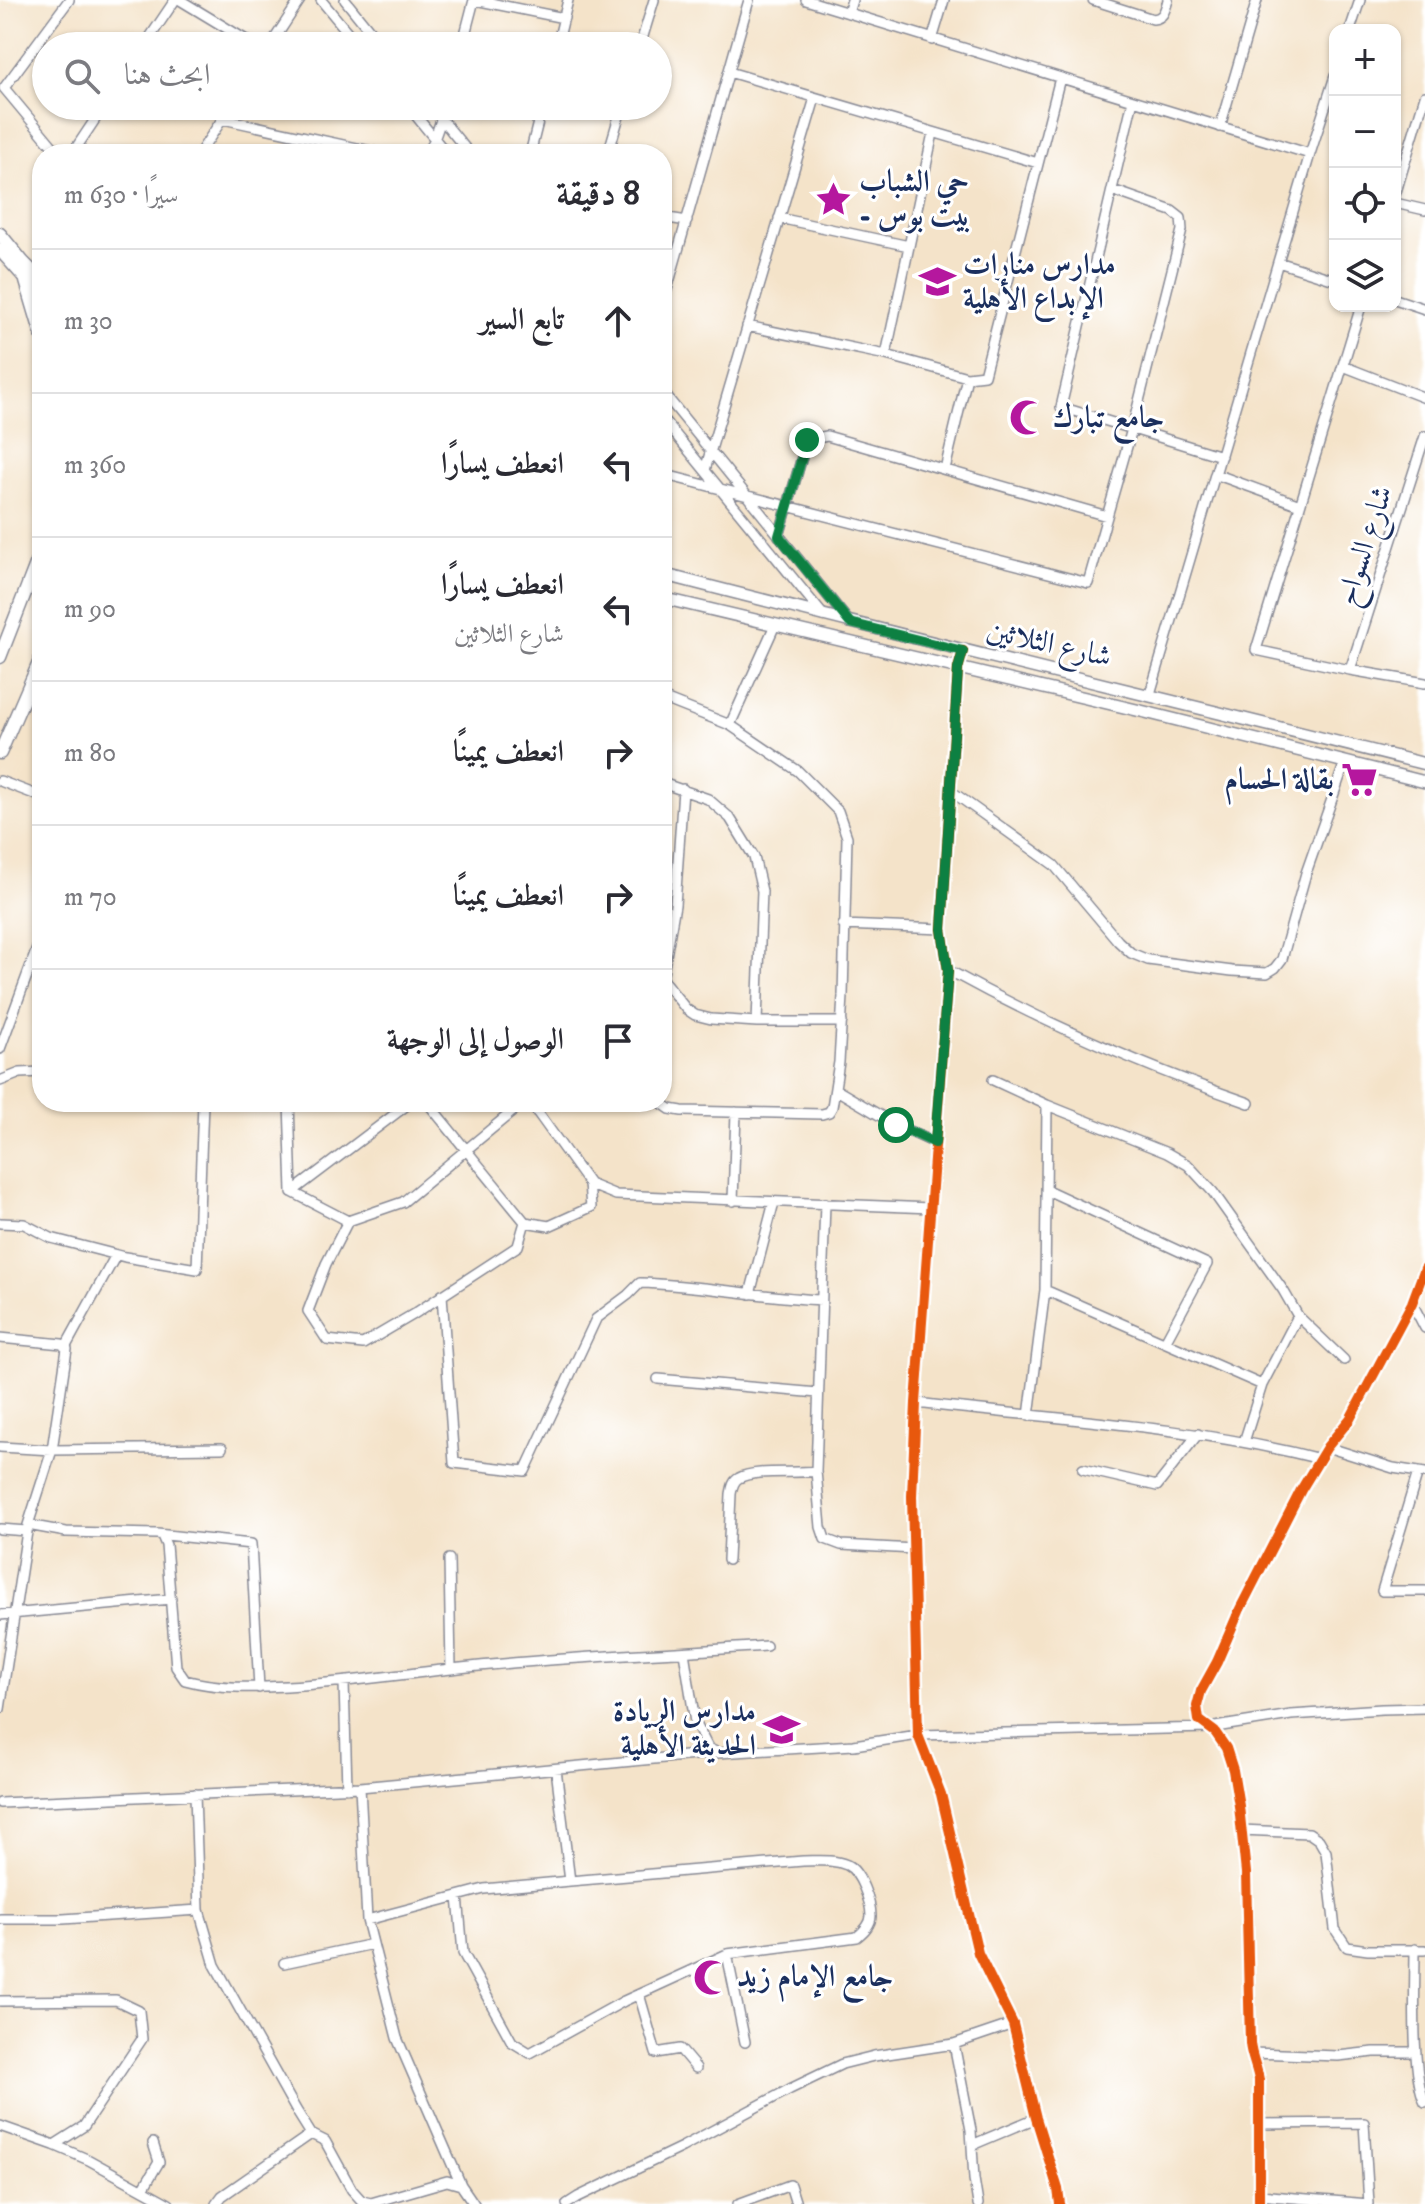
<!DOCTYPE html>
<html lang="ar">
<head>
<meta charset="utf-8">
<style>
  body { margin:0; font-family:"IM FELL DW Pica",Amiri,serif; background:#f2f2f3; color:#2b2b33; direction:rtl }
  .controls { position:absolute; right:24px; top:24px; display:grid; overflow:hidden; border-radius:16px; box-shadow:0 2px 6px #0004 }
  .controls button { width:72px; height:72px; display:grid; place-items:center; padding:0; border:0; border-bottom:2px solid #e1e1e2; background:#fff; color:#2b2b33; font:40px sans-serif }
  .stop { position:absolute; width:24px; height:24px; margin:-18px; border:6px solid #0b8043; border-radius:50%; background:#fff }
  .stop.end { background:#0b8043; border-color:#fff; box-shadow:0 2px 8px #0008 }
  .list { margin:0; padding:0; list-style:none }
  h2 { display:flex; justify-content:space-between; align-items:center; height:104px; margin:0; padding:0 32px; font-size:34px }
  h2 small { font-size:26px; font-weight:400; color:#7c7c81 }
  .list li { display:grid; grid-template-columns:52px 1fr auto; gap:24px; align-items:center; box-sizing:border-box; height:144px; padding:0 32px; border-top:2px solid #e1e1e2 }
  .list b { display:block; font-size:30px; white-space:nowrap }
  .list p { margin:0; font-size:26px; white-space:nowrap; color:#7c7c81 }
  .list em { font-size:26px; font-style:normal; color:#7c7c81 }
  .icon { flex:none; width:44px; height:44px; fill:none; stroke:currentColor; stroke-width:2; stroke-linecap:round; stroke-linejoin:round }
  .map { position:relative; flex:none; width:1425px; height:2204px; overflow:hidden; direction:ltr }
  .search { position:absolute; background:#fff; box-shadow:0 2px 6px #0004; left:32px; top:32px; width:640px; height:88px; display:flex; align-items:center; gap:20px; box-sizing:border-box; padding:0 28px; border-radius:44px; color:#7c7c81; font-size:30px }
  .panel { position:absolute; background:#fff; box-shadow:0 2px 6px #0004; left:32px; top:144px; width:640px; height:968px; border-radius:32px; direction:rtl }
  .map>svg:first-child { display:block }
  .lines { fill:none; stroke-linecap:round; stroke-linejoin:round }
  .minor-casing { stroke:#888994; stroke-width:12 }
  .tertiary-casing { stroke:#888994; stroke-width:14 }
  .secondary-casing { stroke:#888994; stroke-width:15 }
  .minor { stroke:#fff; stroke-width:9 }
  .tertiary { stroke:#fff; stroke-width:11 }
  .secondary { stroke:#fff; stroke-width:12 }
  .cycleway-casing { stroke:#fff; stroke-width:15 }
  .cycleway { stroke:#e8590c; stroke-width:10 }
  .route { stroke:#0b8043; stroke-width:10 }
  .labels { text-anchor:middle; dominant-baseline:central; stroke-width:6; stroke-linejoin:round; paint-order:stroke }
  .poi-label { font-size:30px; font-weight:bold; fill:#1b2f5e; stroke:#fff; text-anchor:start }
  .street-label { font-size:30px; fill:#1b2f5e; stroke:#fff }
</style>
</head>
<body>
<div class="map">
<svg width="1425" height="2204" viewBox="0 0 1425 2204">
  <rect width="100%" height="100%" fill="#fff"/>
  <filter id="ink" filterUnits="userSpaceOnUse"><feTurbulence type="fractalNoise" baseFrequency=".0125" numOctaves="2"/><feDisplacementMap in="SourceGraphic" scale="16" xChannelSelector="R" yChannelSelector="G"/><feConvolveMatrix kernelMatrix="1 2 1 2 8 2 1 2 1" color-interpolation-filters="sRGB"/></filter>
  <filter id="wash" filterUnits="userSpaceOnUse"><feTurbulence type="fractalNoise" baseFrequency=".006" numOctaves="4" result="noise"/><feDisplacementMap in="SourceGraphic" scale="32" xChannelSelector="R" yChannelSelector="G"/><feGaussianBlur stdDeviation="1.8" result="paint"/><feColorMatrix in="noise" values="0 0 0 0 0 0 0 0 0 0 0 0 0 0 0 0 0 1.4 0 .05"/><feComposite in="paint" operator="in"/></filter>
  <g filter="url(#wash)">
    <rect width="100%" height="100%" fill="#f4e3c9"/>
  </g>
  <g filter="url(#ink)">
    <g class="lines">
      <defs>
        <path id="minor" d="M180,0L256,46
          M321,0L359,46
          M345,0L382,46
          M475,0L564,18
          M806,0L1310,154
          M1093,0L1153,19C1164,18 1165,10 1168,0
          M848,13L852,0
          M1350,30L1360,0
          M932,40L944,0
          M144,46L175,0
          M270,46L300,0
          M462,46L474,0
          M557,46L568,0
          M640,46L654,0
          M729,72L1038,163
          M1133,100L1061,407L1221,456
          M408,106L447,154
          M431,106L470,154
          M223,119L385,154
          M1220,127L1257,0
          M59,154L4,88L69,0
          M72,154L104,106
          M199,154L231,106
          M429,154L446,106
          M530,154L542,106
          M608,154L622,106
          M1395,195L1425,96
          M1395,203L1425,210
          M662,217L687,221
          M779,218L909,246
          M1278,262L1335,280
          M1395,299L1425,309
          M1361,306L1256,650L1350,670L1425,683
          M662,307L749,0
          M747,326L886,355L967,377L984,375L1060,78
          M886,355L933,133
          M1343,366L1425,398
          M662,391L850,623
          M662,418L824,616
          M945,469L967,377
          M705,470L815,98
          M662,474L1088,583L1132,429L1182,230L1181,218L1172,211L1112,190
          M1215,474L1300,505
          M779,536L807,440L827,436L1107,516
          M958,669L942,929L948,970L916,1403L912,1496L918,1735L941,1794L978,1953L1013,2024L1036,2118L1058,2189L1060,2204
          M1350,670L1425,436
          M1150,694L1310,154L1335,76
          M730,725L775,625
          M0,781L42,797
          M662,783L708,799L730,818L754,857L762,891L757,1022
          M951,791L1054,865L1118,941L1131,953L1148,960L1232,971L1267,973L1275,968L1282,959L1306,873L1345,762
          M843,925L942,929
          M948,970C1044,1023 1145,1067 1249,1103
          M662,979L686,1009L695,1015L711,1019L757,1022H842
          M662,979L675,905L683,789
          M0,1049L42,935
          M993,1080L1047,1105L1167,1153L1188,1165L1213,1192L1283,1290L1298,1316L1262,1385
          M0,1081L20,1073L42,1072
          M835,1089L896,1125L935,1143
          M289,1102L292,1192
          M411,1102L292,1192L348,1221L403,1202L524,1102
          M660,1102L670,1109L682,1111L822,1114L829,1112L832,1107L839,1062L843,996L847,837L838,811L798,771L730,725L662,698
          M589,1184L616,1195L931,1208
          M1047,1190L1207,1264L1165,1342
          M733,1201L736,1112
          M825,1203L816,1471L821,1527L825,1539L841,1545L914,1549
          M348,1221L326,1264L308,1311L327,1340L363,1344L414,1314L518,1246L525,1222L427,1102
          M525,1222L549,1226L591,1207L589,1184L530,1102
          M0,1223L24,1224L51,1238L125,1257L197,1269L203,1102
          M1045,1290L1262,1385L1244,1442
          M750,1294L774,1202
          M442,1295L454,1463L525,1471L596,1319L628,1295L640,1283C701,1285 761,1297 821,1300
          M1412,1303L1425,1328
          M1298,1316L1344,1360
          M0,1338L62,1344L67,1349L52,1450L28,1525
          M66,1346L116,1255
          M658,1379L818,1393
          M916,1403C1052,1419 1187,1425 1320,1459
          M1029,1416L1045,1290L1047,1105
          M0,1447L52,1450L222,1448
          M1327,1447L1393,1468L1425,1473
          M1083,1469L1157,1486L1198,1434
          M1418,1472L1382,1591H1425
          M0,1529L27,1531
          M162,1536L166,1545L176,1667L185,1680C218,1689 253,1688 287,1686C342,1683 396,1675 451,1669C555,1657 661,1654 766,1646
          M449,1559L451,1669
          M728,1560L731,1494C732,1488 733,1481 739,1478C754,1469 796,1474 816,1471
          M0,1615L171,1599
          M684,1652L695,1722L708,1748L718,1753L854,1745L918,1735L1209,1728L1291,1715L1382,1709L1425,1708
          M344,1683L347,1788
          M0,1709L28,1525L66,1532L157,1534L251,1544L259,1688
          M195,1794L199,1910
          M0,1803L360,1787
          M1241,1830L1309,1833L1319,1840L1326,1852L1335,1929L1347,1947L1368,1950H1425
          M458,1896L463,1953L512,2042L530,2053L624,2001L727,1954L857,1937C863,1932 871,1925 871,1916C871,1902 860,1871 847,1865C833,1859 818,1861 803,1861L570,1881
          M0,1919H63L199,1910L215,1965L296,2110L311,2134L325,2141L352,2190L362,2201L371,2203L447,2181L461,2185L474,2204
          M367,1920L484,1889L570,1881L556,1769
          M1415,1949C1415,1984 1411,2075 1425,2102
          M727,1954L745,2042
          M284,1963L373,1944
          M639,1994L656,2053L680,2049L696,2068
          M0,2001L116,2000L139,2011L142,2039L84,2126L54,2145
          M954,2044L971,2130L974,2179L978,2204
          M1251,2053L1338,2056L1374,2052H1416
          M1258,2124L1364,2123L1369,2204L1259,2195
          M0,2126L54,2145L89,2160L169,2204
          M972,2145L1036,2118
          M461,2185L397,2038L367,1920L360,1787L717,1753
          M143,2189L159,2162L153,2143
          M216,2204L222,2196L311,2134
          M567,2204L578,2197L682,2147L790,2089L842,2064L874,2056L954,2044L1013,2024
          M738,2204L790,2185L796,2204
          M1259,2204V2080C1257,2067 1251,2056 1250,2043L1246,1873L1239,1806L1233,1770L1226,1748L1215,1732L1199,1720L1197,1706L1201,1691L1217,1662L1240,1609L1301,1490L1327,1447L1350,1419L1412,1303L1425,1268"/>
        <path id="tertiary" d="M662,574C916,640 1171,700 1425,764
          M662,598L1145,712L1425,782"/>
        <path id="secondary" d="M0,234L23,262L42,281
          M0,250L42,297
          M26,281L42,335
          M0,657L42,549
          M0,753L42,656"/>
      </defs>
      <use href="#minor" class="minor-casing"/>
      <use href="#tertiary" class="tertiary-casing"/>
      <use href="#secondary" class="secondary-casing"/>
      <use href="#minor" class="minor"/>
      <use href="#tertiary" class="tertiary"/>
      <use href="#secondary" class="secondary"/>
      <defs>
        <path id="cycleway" d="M963,651L958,669L942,929L948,970L916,1403L912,1496L918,1735L941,1794L978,1953L1013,2024L1036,2118L1058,2189L1060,2204
          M1259,2204V2080C1257,2067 1251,2056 1250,2043L1246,1873L1239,1806L1233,1770L1226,1748L1215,1732L1199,1720L1197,1706L1201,1691L1217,1662L1240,1609L1301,1490L1327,1447L1350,1419L1412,1303L1425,1268"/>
      </defs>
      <use href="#cycleway" class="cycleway-casing"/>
      <use href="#cycleway" class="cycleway"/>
    </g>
  </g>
  <g class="lines" filter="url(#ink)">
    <path class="route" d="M807,440L779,536L850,623L963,651L958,669L942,929L948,970L935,1143L896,1125"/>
  </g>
  <defs>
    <symbol id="sight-bare" viewBox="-9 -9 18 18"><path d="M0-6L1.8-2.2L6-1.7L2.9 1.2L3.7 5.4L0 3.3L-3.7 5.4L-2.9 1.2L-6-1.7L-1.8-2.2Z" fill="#b5179e" stroke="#fff" stroke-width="2.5" paint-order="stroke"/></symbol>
    <symbol id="school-bare" viewBox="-9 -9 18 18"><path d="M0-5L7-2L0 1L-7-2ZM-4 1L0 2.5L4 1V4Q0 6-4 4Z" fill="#b5179e" stroke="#fff" stroke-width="2.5" paint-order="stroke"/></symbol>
    <symbol id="mosque-bare" viewBox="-9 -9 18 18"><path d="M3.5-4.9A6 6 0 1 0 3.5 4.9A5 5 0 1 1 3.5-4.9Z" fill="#b5179e" stroke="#fff" stroke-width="2.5" paint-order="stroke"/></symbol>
    <symbol id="supermarket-bare" viewBox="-9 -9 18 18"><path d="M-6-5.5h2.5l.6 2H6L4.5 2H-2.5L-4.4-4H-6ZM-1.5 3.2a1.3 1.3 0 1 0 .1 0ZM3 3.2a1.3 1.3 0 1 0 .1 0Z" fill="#b5179e" stroke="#fff" stroke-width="2.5" paint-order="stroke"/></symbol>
  </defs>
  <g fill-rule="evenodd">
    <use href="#sight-bare" x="808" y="174" width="51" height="51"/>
    <use href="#school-bare" x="912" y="256" width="51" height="51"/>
    <use href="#mosque-bare" x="1002" y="392" width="51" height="51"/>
    <use href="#supermarket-bare" x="1334" y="754" width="51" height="51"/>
    <use href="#school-bare" x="756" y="1704" width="51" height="51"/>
    <use href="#mosque-bare" x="686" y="1952" width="51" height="51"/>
  </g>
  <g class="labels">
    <g class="poi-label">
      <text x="859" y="182">حي الشباب<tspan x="859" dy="34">- بيت بوس</tspan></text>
      <text x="963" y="265">مدارس منارات<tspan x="963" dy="34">الإبداع الأهلية</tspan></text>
      <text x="1053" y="418">جامع تبارك</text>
      <text x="1334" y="780" text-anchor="end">بقالة الحسام</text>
      <text x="756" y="1712" text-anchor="end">مدارس الريادة<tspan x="756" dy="34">الحديثة الأهلية</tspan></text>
      <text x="737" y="1977">جامع الإمام زيد</text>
    </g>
    <g class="street-label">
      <text transform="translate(1365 546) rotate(-72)">شارع السواح</text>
      <text transform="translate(1049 644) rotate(13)">شارع الثلاثين</text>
    </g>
  </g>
</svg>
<div class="controls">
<button>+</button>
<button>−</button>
<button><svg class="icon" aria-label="locate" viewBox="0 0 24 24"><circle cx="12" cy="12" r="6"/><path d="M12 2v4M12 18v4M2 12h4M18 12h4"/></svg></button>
<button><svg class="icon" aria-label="layers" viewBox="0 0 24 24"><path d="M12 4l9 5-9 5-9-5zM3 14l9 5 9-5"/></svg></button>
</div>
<div class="stop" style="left:896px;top:1125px"></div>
<div class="stop end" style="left:807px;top:440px"></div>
<div class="search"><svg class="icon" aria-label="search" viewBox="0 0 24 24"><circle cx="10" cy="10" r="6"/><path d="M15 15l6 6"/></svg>ابحث هنا</div>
<section class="panel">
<h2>8 دقيقة<small>سيرًا · 630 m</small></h2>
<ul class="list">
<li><svg class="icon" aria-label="ahead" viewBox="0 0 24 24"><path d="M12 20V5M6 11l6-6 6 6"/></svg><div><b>تابع السير</b></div><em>30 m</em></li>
<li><svg class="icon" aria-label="left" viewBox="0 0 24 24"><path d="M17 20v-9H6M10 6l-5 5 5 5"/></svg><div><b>انعطف يسارًا</b></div><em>360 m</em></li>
<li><svg class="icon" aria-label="left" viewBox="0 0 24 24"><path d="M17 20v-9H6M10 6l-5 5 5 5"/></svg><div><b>انعطف يسارًا</b><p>شارع الثلاثين</p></div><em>90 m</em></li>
<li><svg class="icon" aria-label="right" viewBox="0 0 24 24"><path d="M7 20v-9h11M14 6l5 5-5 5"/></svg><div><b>انعطف يمينًا</b></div><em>80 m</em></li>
<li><svg class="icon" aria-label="right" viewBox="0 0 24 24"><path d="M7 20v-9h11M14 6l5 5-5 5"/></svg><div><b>انعطف يمينًا</b></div><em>70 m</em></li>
<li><svg class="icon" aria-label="arrive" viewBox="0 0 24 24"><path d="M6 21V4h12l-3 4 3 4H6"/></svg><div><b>الوصول إلى الوجهة</b></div></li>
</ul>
</section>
</div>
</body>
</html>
